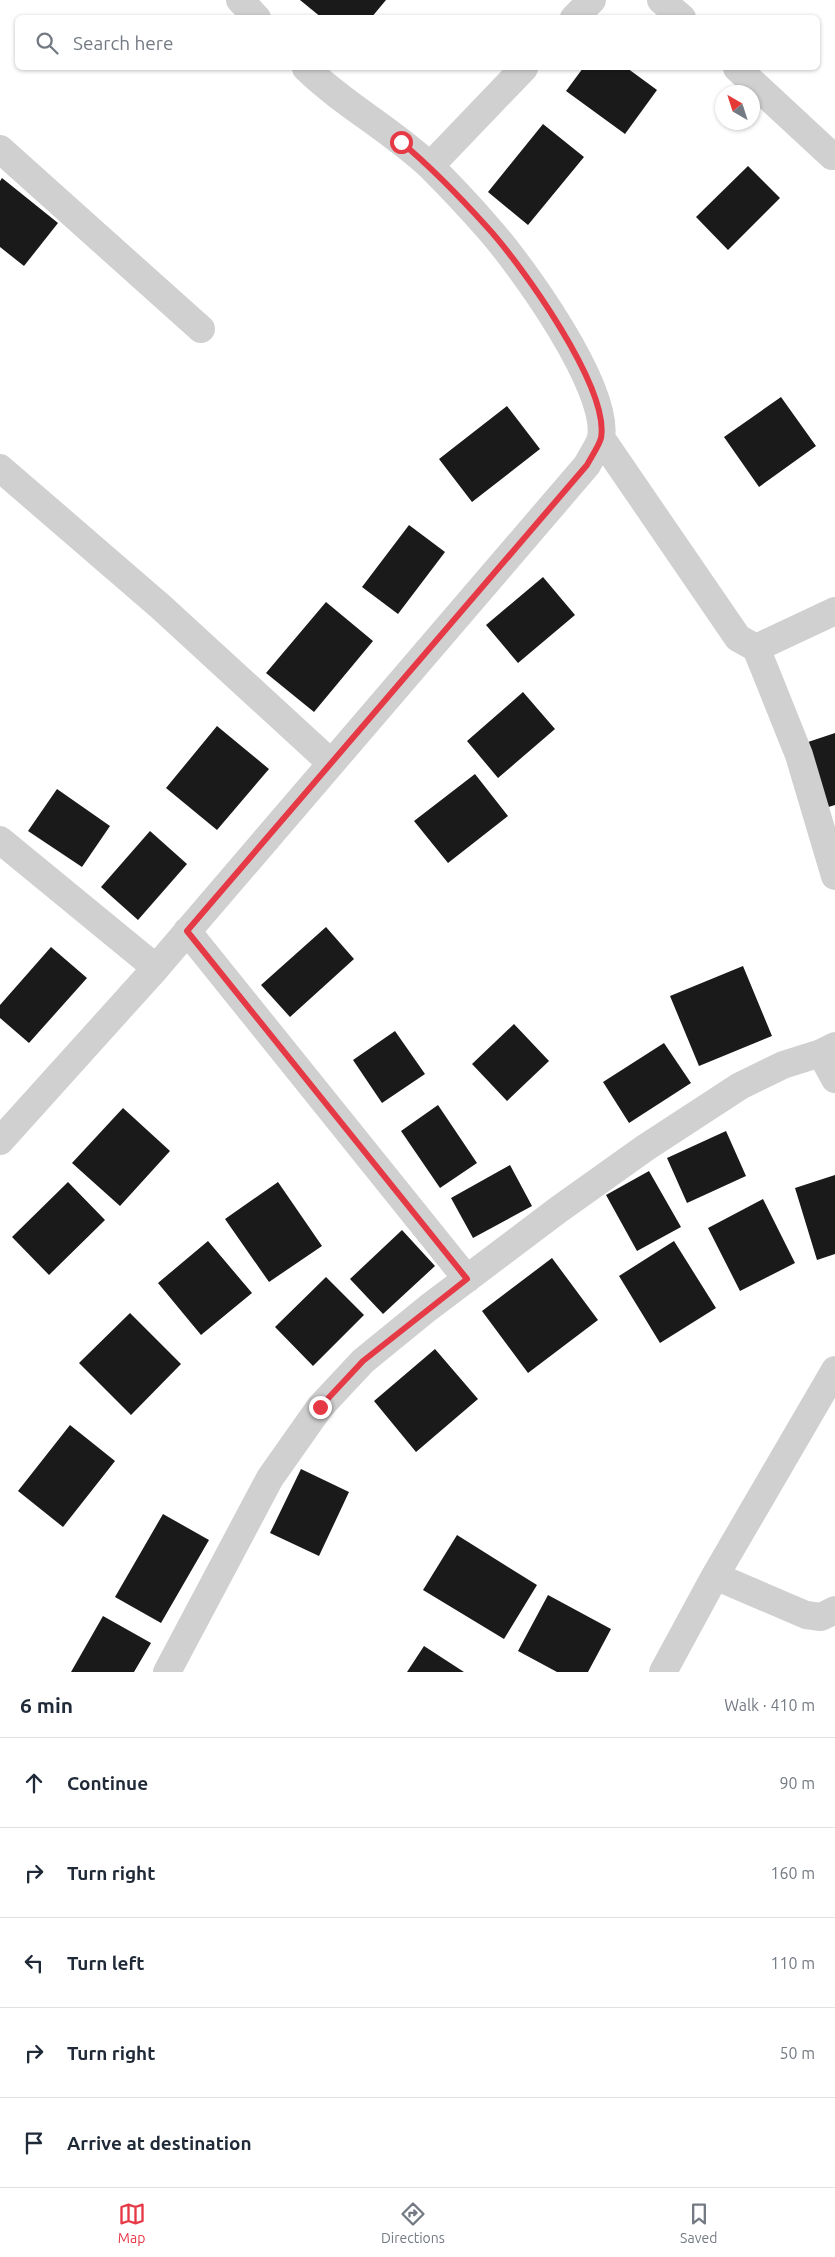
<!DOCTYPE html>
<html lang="en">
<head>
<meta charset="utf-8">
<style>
  body { margin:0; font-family:Ubuntu,sans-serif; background:#f6f6f7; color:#1f2937 }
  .compass { position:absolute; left:715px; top:85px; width:45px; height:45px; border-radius:50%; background:#fff; box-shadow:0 1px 4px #0004; rotate:321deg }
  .stop { position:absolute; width:15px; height:15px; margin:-11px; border:4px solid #e63946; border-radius:50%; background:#fff }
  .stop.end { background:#e63946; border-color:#fff; box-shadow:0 1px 5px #0008 }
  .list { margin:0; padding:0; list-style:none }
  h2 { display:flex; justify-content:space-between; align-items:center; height:65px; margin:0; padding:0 20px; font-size:21px }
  h2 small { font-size:16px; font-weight:400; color:#747a83 }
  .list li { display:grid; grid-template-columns:32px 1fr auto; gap:15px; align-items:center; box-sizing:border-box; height:90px; padding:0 20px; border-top:1px solid #e0e1e3 }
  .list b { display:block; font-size:19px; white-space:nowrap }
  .list em { font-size:16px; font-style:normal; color:#747a83 }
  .icon { flex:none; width:28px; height:28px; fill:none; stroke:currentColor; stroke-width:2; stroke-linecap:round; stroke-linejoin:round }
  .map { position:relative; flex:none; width:835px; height:1672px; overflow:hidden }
  .search { position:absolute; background:#fff; box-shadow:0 1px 4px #0004; left:15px; right:15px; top:15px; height:55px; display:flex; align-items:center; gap:12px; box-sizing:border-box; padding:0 18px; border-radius:8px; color:#747a83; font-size:19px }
  .sheet { height:515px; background:#fff }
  nav { display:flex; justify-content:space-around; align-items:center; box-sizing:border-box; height:70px; border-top:1px solid #e0e1e3; background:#fff; font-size:14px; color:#747a83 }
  nav a { display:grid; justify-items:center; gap:2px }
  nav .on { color:#e63946 }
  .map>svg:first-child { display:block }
  .building { fill:#1a1a1a }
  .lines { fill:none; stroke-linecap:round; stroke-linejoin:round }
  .street { stroke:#d0d0d0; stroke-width:28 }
  .route { stroke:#e63946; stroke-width:6 }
</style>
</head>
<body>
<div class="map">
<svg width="835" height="1672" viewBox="0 0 835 1672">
  <rect width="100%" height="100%" fill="#fff"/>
  <path class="building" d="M300,0H386L371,18H322Z
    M583,68H627L657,90L625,134L566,91Z
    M543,124L584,157L528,225L488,192Z
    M748,166L780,198L728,250L696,217Z
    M2,178L58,223L24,266L0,247V181Z
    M781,397L816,446L759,487L724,437Z
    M507,406L540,449L472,502L439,459Z
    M409,525L445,552L398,614L362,587Z
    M543,577L575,615L518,663L486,625Z
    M326,602L373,641L314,712L266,673Z
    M523,692L555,729L498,778L467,741Z
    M217,726L269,769L217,830L166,788Z
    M835,733V805L822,809L802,744Z
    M475,774L508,816L448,863L414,821Z
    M57,789L110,826L82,867L28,831Z
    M150,831L187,864L138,920L101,887Z
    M326,927L354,959L290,1017L261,985Z
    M51,947L87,978L29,1043L0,1018V1005Z
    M743,966L772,1036L699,1066L670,996Z
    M514,1024L549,1061L507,1101L472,1064Z
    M395,1031L425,1074L382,1103L353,1060Z
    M664,1043L691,1083L629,1123L603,1082Z
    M438,1105L477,1163L440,1188L401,1131Z
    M123,1108L170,1151L120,1206L72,1163Z
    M726,1131L746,1176L687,1203L667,1158Z
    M510,1165L532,1206L473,1238L451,1198Z
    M649,1171L681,1227L637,1251L606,1195Z
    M835,1175V1254L817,1260L795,1188Z
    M68,1182L105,1220L49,1275L12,1237Z
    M278,1182L322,1246L269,1282L225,1219Z
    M763,1199L795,1263L740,1291L708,1228Z
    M402,1230L435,1266L383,1314L350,1279Z
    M208,1241L252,1293L201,1335L158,1283Z
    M674,1241L716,1308L660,1343L619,1276Z
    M552,1258L598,1320L528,1373L482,1311Z
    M326,1277L364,1315L313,1366L275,1327Z
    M130,1313L181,1364L131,1415L79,1363Z
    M435,1349L478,1399L416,1452L374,1401Z
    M70,1425L115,1461L63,1527L18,1491Z
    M301,1469L349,1492L319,1556L270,1533Z
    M163,1514L209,1540L161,1623L115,1597Z
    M457,1535L537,1585L504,1639L423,1590Z
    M548,1595L611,1629L588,1672H557L518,1651Z
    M103,1616L151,1643L134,1672H71Z
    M424,1646L464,1672H407Z"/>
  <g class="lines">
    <path class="street" d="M240,0L257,18
      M661,0L682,18
      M574,18L592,0
      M737,68L832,156
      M0,149L201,329
      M430,166L524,68
      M601,438L738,638L756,648L769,680L799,755L835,876
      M0,468L161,607L331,763
      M756,648L835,611
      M0,840L156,968
      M187,931L467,1279
      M821,1053L835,1079
      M0,1141L156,968L587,465C591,457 599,446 601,438C610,388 521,265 488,228C470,207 450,186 431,167C392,130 344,105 306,68
      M715,1576L806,1615L821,1617L835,1610
      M167,1672L270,1478L320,1407L363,1361L428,1308L558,1210L645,1148L740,1086L783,1065L821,1053L835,1046
      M663,1672L715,1576L835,1370"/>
  </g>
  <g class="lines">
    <path class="route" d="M320,1407L363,1361L467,1279L187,931L587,465C591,457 599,446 601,438C610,388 521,264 487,227C460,197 432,168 401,142"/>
  </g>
</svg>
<svg class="compass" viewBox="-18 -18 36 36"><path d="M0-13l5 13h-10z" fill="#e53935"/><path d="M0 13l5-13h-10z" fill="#747a83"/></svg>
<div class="stop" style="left:401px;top:142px"></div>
<div class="stop end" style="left:320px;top:1407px"></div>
<div class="search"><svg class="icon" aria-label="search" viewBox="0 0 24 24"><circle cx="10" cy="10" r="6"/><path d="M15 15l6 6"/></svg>Search here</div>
</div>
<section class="sheet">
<h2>6 min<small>Walk · 410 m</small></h2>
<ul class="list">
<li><svg class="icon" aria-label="ahead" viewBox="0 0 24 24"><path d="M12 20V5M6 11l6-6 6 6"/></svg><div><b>Continue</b></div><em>90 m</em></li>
<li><svg class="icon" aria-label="right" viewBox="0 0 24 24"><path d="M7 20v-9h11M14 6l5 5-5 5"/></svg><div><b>Turn right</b></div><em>160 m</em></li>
<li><svg class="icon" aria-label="left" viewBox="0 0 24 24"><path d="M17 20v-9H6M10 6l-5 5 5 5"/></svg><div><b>Turn left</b></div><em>110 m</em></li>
<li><svg class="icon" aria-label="right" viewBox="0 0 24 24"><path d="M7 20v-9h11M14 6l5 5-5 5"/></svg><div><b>Turn right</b></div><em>50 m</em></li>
<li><svg class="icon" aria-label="arrive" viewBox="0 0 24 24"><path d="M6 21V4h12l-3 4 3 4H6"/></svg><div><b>Arrive at destination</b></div></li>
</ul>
</section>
<nav>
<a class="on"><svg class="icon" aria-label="map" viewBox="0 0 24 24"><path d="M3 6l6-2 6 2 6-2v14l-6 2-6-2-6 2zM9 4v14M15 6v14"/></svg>Map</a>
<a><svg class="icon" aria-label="directions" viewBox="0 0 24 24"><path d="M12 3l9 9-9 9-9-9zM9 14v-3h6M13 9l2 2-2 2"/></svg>Directions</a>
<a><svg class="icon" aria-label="saved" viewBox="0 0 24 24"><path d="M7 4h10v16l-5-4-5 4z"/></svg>Saved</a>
</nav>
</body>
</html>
